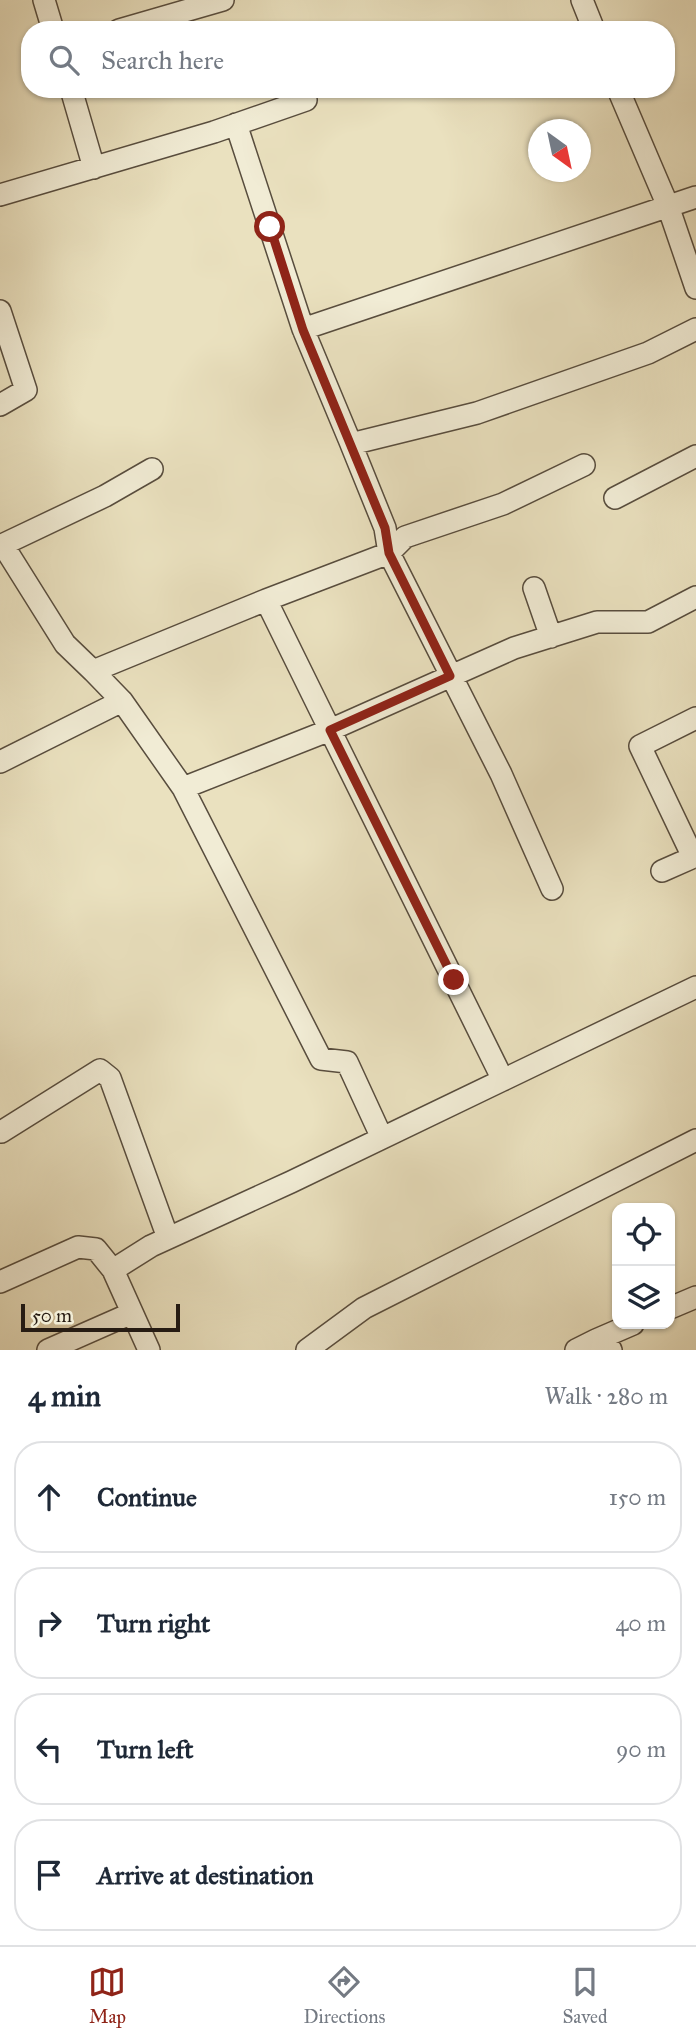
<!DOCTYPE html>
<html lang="en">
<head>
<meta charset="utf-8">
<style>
  body { margin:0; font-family:"IM FELL Great Primer",serif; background:#f2f2f3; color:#1f2937 }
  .controls { position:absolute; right:21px; bottom:21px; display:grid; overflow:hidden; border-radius:14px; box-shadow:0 2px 5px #0004 }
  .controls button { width:63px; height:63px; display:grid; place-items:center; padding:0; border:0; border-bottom:2px solid #e0e1e3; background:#fff; color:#1f2937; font:35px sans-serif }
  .compass { position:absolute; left:528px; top:119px; width:63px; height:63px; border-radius:50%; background:#fff; box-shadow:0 2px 5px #0004; rotate:147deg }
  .scale { position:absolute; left:21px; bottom:18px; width:159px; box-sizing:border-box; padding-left:7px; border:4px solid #271c13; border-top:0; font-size:19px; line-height:24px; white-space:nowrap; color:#271c13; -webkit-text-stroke:5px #f1ecd5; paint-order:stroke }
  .stop { position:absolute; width:21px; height:21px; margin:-16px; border:5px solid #8f2418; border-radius:50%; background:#fff }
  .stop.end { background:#8f2418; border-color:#fff; box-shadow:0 2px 7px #0008 }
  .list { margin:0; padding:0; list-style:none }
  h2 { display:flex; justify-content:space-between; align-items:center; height:91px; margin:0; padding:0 28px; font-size:30px }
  h2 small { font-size:23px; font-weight:400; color:#747a83 }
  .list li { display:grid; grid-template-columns:46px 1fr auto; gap:21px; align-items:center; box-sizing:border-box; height:112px; margin:0 14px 14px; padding:0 14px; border:2px solid #e0e1e3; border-radius:28px }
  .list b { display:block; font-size:26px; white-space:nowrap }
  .list em { font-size:23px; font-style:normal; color:#747a83 }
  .icon { flex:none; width:38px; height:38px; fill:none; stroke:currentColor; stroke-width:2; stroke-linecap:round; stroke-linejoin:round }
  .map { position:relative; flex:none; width:696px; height:1350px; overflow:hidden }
  .search { position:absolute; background:#fff; box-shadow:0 2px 5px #0004; left:21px; right:21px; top:21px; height:77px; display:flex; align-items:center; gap:18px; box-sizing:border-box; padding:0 24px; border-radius:28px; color:#747a83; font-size:26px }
  .sheet { height:595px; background:#fff }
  nav { display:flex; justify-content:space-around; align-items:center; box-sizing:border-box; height:98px; border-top:2px solid #e0e1e3; background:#fff; font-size:19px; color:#747a83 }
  nav a { display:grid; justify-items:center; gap:4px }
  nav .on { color:#8f2418 }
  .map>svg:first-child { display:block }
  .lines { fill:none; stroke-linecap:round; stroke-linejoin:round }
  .street-casing { stroke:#584d3e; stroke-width:24 }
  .street { stroke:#f1ecd5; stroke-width:21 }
  .route { stroke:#8f2418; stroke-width:9 }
</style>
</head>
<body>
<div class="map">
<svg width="696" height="1350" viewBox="0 0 696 1350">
  <rect width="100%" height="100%" fill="#eae1bf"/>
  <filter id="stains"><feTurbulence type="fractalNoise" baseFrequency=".00286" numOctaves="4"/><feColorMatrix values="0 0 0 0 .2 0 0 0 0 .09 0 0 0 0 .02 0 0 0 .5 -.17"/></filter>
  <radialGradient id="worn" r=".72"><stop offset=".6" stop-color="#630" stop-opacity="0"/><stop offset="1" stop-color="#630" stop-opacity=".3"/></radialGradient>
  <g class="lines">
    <defs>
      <path id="street" d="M44,0L53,30
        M582,0L594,30
        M119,30L223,0
        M71,89L94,168
        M618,89L668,206L696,288
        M236,124L303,329
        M0,195L214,132L306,100
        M696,197L303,329L351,444L477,413L648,353L696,329
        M0,311L26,390L0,405
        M351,444L385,528L389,553L405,537L503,504L584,465
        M615,498L696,456
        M3,545L65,644L93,671
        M0,546L105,496L152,469
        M534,588L551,637
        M266,600L330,730L183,788L321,1059L347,1062L382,1138
        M0,762L122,701
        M183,788L122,701L93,671L266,600L389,553L501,774L552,889
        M693,857L640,746L696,718
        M662,871L696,856
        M503,1080L330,730L514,648L597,622H648L696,597
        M1,1132L100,1070L110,1078L168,1238
        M0,1282L78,1247L96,1249L113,1270
        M670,1308L696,1297
        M48,1350L132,1313
        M149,1350L113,1270L151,1246L291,1182L696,987
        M307,1350L364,1308L696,1140
        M576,1350L596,1340
        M611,1350L596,1340L633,1324"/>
    </defs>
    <use href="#street" class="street-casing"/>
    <use href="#street" class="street"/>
  </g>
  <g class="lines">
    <path class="route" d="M270,227L303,330L385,528L389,553L450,676L330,730L454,980"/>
  </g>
  <rect width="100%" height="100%" filter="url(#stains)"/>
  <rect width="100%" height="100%" fill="url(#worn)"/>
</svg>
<div class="controls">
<button><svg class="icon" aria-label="locate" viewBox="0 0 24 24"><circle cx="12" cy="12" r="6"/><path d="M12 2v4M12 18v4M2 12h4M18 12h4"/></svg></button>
<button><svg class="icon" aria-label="layers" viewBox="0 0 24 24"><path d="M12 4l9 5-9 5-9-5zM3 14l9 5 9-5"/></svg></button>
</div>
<svg class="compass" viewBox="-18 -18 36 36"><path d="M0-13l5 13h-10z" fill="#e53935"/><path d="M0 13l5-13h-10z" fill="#747a83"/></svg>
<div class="scale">50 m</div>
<div class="stop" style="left:270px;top:227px"></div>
<div class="stop end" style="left:454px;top:980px"></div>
<div class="search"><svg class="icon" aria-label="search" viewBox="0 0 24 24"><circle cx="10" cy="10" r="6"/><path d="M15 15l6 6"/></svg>Search here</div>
</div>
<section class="sheet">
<h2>4 min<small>Walk · 280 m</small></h2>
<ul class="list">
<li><svg class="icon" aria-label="ahead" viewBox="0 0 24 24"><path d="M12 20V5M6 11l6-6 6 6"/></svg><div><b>Continue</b></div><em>150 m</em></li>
<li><svg class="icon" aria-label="right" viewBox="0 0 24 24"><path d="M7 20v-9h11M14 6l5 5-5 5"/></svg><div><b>Turn right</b></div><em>40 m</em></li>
<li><svg class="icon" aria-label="left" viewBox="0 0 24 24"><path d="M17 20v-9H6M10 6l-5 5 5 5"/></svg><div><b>Turn left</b></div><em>90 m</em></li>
<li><svg class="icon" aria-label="arrive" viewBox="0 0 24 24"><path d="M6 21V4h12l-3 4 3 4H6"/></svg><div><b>Arrive at destination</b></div></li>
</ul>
</section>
<nav>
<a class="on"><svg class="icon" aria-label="map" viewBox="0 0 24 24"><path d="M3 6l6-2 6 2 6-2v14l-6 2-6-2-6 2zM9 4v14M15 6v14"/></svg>Map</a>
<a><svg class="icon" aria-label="directions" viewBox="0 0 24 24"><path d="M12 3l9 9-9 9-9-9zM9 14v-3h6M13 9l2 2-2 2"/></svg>Directions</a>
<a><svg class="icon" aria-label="saved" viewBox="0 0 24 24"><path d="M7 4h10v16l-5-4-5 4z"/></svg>Saved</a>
</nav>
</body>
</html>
